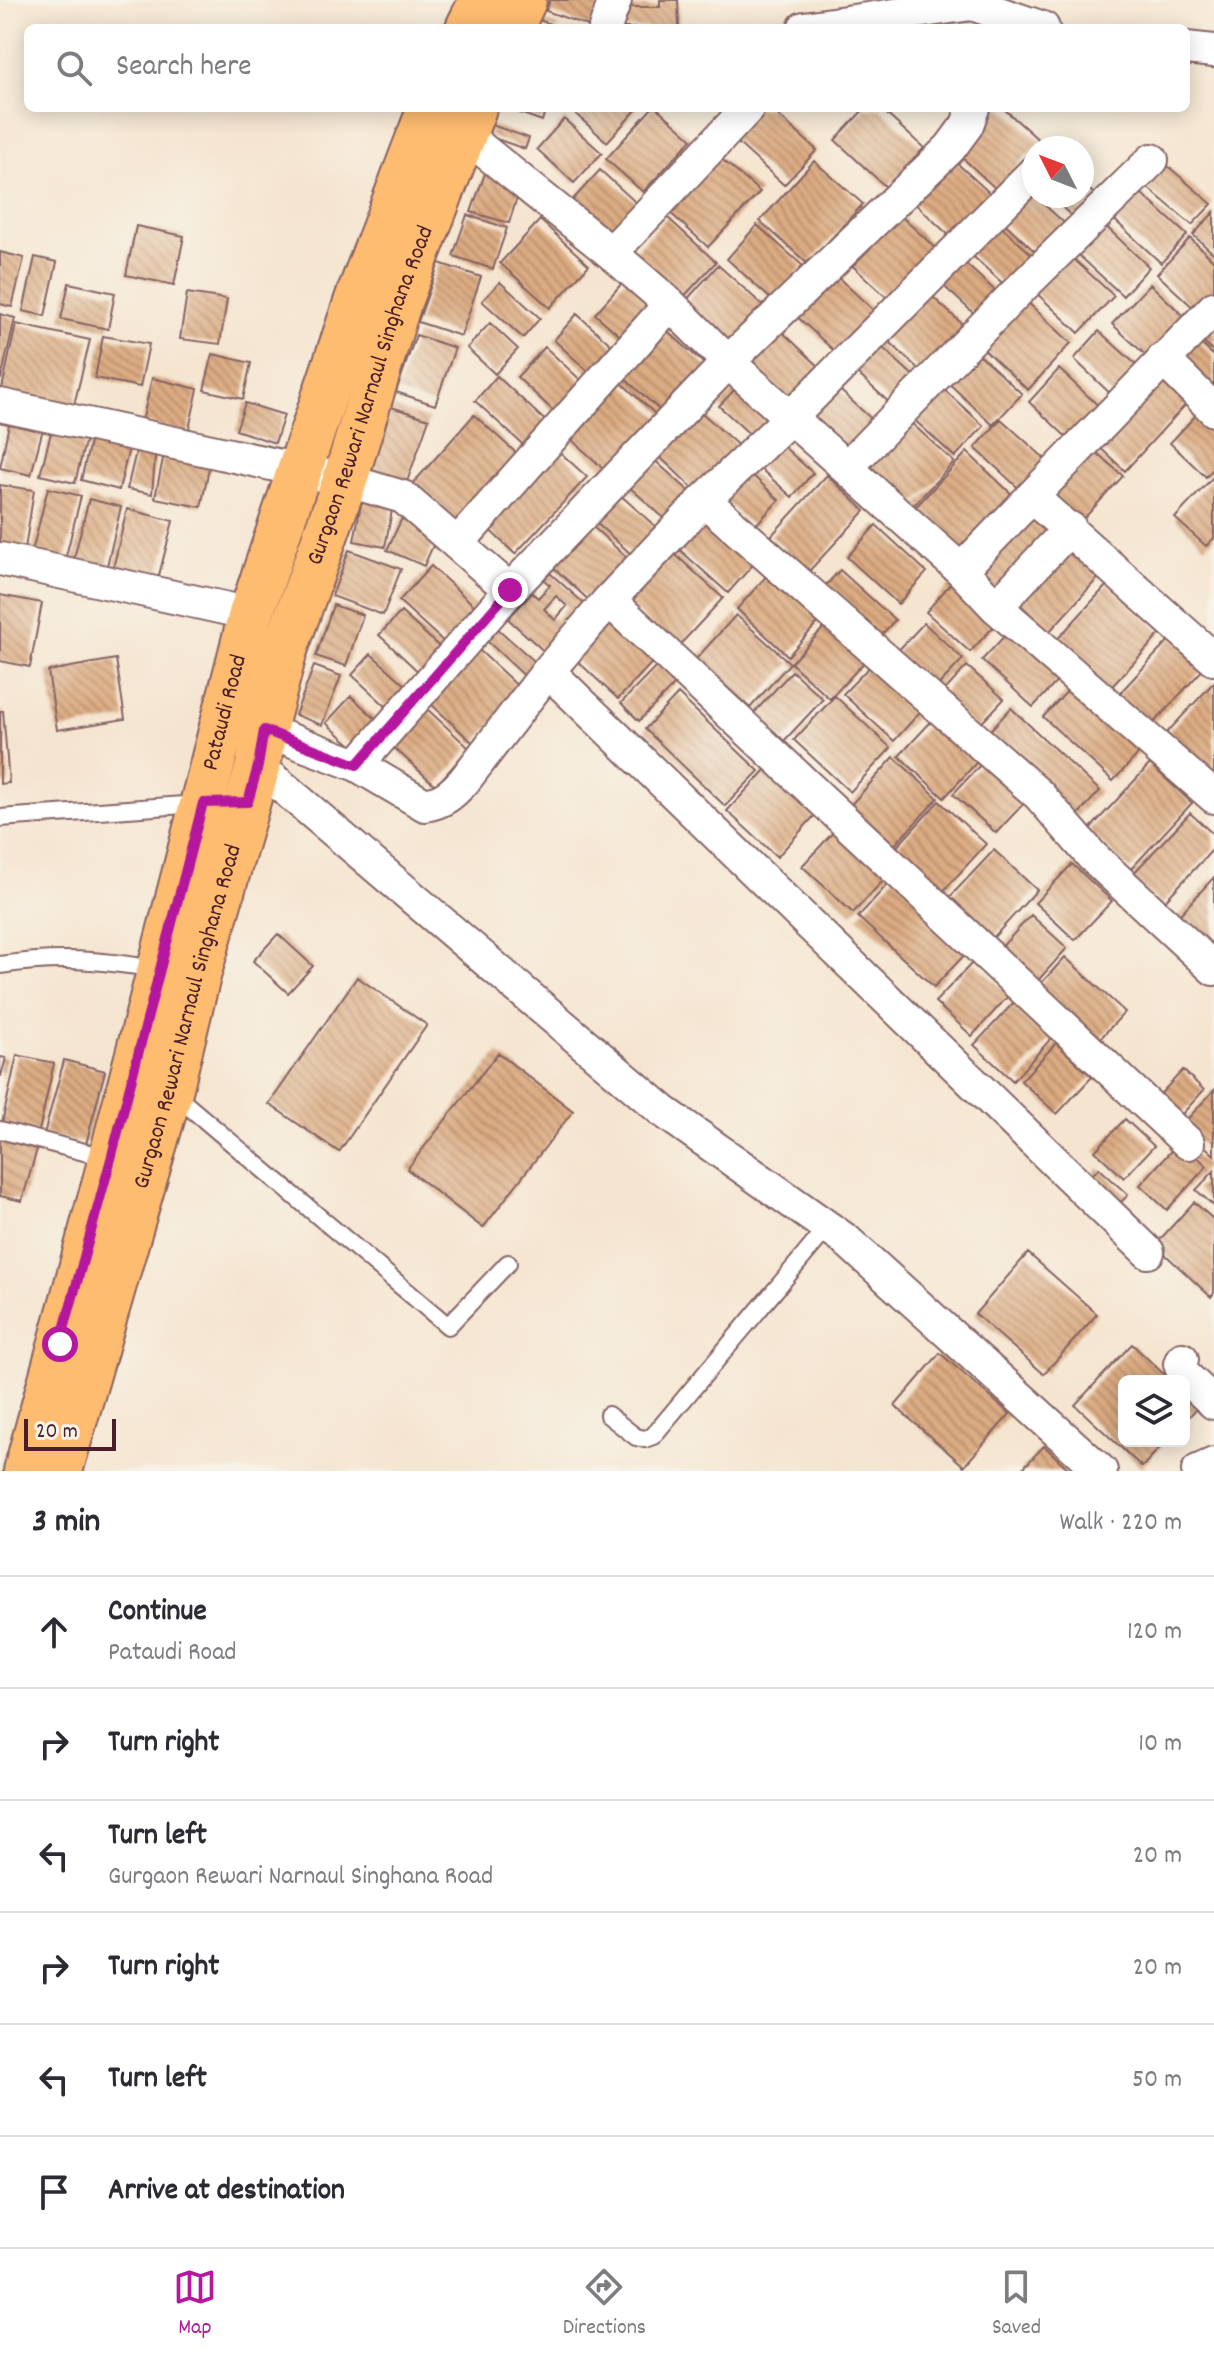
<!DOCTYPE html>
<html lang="en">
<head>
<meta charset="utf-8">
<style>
  body { margin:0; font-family:Dekko,sans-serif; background:#f7f7f7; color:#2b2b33 }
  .controls { position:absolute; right:24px; bottom:24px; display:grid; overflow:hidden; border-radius:12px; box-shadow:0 4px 20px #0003 }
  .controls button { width:72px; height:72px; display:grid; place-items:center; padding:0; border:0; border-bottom:2px solid #e1e1e2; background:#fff; color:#2b2b33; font:40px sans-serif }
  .compass { position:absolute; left:1022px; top:136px; width:72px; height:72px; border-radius:50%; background:#fff; box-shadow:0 4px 20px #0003; rotate:312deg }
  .scale { position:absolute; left:24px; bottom:20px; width:92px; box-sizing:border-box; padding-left:8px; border:4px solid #4a1f2b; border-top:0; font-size:22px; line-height:28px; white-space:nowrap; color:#4a1f2b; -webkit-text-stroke:6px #f7f3e8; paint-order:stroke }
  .stop { position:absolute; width:24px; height:24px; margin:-18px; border:6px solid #b5179e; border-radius:50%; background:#fff }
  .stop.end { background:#b5179e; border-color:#fff; box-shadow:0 2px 8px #0008 }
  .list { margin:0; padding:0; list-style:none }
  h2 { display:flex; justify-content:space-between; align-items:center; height:104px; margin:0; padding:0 32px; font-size:34px }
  h2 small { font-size:26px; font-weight:400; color:#7c7c81 }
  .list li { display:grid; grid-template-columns:52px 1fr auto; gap:24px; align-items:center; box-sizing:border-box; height:112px; padding:0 32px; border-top:2px solid #e1e1e2 }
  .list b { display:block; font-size:30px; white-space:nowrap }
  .list p { margin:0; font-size:26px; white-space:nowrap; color:#7c7c81 }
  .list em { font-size:26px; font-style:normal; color:#7c7c81 }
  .icon { flex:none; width:44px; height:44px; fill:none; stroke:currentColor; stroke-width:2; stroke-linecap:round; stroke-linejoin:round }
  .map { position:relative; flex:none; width:1214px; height:1471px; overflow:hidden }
  .search { position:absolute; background:#fff; box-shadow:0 4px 20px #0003; left:24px; right:24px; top:24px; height:88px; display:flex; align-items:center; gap:20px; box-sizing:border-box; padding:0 28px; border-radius:12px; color:#7c7c81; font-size:30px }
  .sheet { height:776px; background:#fff }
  nav { display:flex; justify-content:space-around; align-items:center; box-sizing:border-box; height:112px; border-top:2px solid #e1e1e2; background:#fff; font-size:22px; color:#7c7c81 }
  nav a { display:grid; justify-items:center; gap:4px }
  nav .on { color:#b5179e }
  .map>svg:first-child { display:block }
  .building { fill:url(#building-back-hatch); fill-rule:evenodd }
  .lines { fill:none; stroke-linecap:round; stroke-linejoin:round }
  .lane-casing { stroke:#866465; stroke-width:20 }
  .street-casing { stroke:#866465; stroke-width:36 }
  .primary-casing { stroke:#866465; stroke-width:48 }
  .lane { stroke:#fff; stroke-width:16 }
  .street { stroke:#fff; stroke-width:32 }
  .primary { stroke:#febc70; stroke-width:44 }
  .route { stroke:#b5179e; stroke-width:10 }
  .labels { text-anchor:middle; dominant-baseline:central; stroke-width:6; stroke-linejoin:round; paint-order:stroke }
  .street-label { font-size:24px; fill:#4a1f2b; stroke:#f7f3e8 }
</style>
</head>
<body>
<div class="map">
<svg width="1214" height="1471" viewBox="0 0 1214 1471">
  <defs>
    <pattern id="building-back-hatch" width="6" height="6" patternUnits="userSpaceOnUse" patternTransform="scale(2)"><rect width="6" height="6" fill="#dcac82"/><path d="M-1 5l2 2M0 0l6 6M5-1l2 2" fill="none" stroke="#b48b6b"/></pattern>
  </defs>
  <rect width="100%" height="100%" fill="#f7f3e8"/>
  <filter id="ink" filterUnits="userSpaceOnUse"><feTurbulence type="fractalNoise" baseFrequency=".0125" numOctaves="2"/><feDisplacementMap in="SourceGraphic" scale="16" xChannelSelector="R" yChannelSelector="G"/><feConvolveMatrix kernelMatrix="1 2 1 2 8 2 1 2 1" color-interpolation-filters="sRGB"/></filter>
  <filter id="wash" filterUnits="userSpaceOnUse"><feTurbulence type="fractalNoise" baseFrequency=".006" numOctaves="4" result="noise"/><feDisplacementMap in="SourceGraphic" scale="32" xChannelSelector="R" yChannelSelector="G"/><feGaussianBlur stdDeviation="1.8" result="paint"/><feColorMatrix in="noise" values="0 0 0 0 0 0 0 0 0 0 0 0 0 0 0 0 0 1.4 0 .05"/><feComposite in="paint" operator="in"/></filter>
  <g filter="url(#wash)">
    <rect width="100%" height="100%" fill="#f5e5d0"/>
    <g id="blocks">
      <path class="building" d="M550,0H601L591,27L546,11Z
        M660,0H678L679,28H619V7H660Z
        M536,19L559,27V28H533Z
        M506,108H546L542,121Z
        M569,108H638L607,142Z
        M652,108H657L692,139L643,192L606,159Z
        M754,108H770L817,150L784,185L729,135Z
        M865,108H880L924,148L887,188L835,140Z
        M986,108H1003L1040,141L996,189L951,147Z
        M564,119L602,153L574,183L537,149Z
        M492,125L529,138L525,149L488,136Z
        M717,155L760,192L708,247L666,209Z
        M948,155L993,196L953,239L909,198Z
        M814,161L863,204L808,264L760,221Z
        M1162,161L1212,204L1192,225L1142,183Z
        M487,168L520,188L509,223L471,212Z
        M600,170L643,209L611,244L568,205Z
        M1082,182L1097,197L1076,220L1050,196H1082Z
        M1132,185L1187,235L1161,263L1106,212Z
        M1026,188L1072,230L1044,260L999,218Z
        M891,207L942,254L895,305L844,258Z
        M1214,212V254L1193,235Z
        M467,215L507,228L493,269L453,256Z
        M667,217L716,262L676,305L627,260Z
        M992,218L1040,262L1012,292L964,248Z
        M1098,219L1149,267L1123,296L1071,248Z
        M540,220L589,265L550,308L500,263Z
        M757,225L803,266L772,300L727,259Z
        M136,226L184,236L174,285L126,275Z
        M1190,238L1214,261V297L1199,313L1157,274Z
        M1065,251L1114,296L1079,333L1031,288Z
        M0,252L24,258L12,307L0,304Z
        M957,256L1002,297L981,320L936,279Z
        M35,257L57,262L45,316L23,311Z
        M439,263L481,277L461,336L418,322Z
        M718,265L767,309L733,347L684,303Z
        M830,270L882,318L844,360L791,311Z
        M630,274L661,301L626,341L595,314Z
        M500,282L540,318L523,338L482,301Z
        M69,283L115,293L108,329L61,319Z
        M1150,284L1189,321L1152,361L1112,324Z
        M923,288L971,332L928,378L881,334Z
        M187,293L227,299L220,344L180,339Z
        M1021,296L1071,343L1028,390L977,343Z
        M0,314L15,318L1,379H0Z
        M577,314L617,350L593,376L554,340Z
        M1214,314V352L1195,335Z
        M490,323L518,349L495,374L467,348Z
        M16,324L90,340L73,409L1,393Z
        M662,326L710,369L667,417L619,373Z
        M777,327L824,371L791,406L745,362Z
        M1099,331L1142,370L1116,399L1074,359Z
        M416,335L455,348L435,405L396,392Z
        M103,336L149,344L140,387L95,378Z
        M871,337L918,380L893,406L847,364Z
        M1196,339L1214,356V400L1174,363Z
        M969,345L1022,394L993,425L941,376Z
        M545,347L587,386L559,416L517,377Z
        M213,354L251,363L243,399L204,390Z
        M1059,369L1104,411L1074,444L1029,402Z
        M1157,373L1188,402L1125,471L1094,442Z
        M497,376L553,428L531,452L475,401Z
        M614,376L664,422L614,478L563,432Z
        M152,378L198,389L188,433L142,422Z
        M830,381L878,425L852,454L803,410Z
        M739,385L776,418L756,440L719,406Z
        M939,385L984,426L955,457L910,416Z
        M245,403L284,415L275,443L236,430Z
        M388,406L429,419L403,493L363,479Z
        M12,409L46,417L31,475L0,468Z
        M701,412L742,449L700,495L660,457Z
        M1197,414L1214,429V468L1206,477L1170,443Z
        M474,415L524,460L456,534L407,490Z
        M907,419L954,462L913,506L867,463Z
        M1001,419L1054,467L1027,496L975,448Z
        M54,421L88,430L75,483L40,475Z
        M93,430L131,439L119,490L81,480Z
        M773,437L813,473L792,497L751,460Z
        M138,443L156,446L152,494L127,489Z
        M166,444L212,453L201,507L155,498Z
        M1087,444L1123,476L1076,527L1040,494Z
        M553,446L587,477L515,554L481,522Z
        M967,452L1019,501L965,560L912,511Z
        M652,458L698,499L673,526L627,485Z
        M748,471L779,500L754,527L723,498Z
        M827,475L865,511L809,571L771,536Z
        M1214,476V538L1206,546L1175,518Z
        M0,485L34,490L25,549L0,545Z
        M48,488L81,496L65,560L32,552Z
        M618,493L665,535L640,562L593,520Z
        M89,499L121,507L106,570L73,562Z
        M362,499L393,505L385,547L354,541Z
        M127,509L173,521L157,583L112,573Z
        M700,511L756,561L728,593L671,542Z
        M1028,511L1057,537L1001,598L972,571Z
        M403,516L439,532L424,566L387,550Z
        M590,524L634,564L595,606L552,566Z
        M876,525L927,572L898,604L847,557Z
        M1070,532L1108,567L1049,632L1011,596Z
        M667,547L723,598L677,648L620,597Z
        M349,550L401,569L383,615L332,596Z
        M431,566L478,609L446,644L399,601Z
        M840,570L895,620L873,644L818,594Z
        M771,571L823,617L788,656L737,609Z
        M550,573L589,608L547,654L508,619L532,593L538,598L550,585L544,580ZM556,596L567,606L555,620L544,609Z
        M951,583L996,624L970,652L926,612Z
        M1108,584L1161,633L1105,694L1052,645Z
        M0,595L42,603L30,667L0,661Z
        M333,605L363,615L346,666L316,656Z
        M610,611L659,655L618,699L570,654Z
        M401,612L444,651L422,675L379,635Z
        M736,615L790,663L750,708L696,659Z
        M830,621L869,657L830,699L791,663Z
        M924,623L963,659L931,693L892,657Z
        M1013,627L1064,674L1033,707L982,660Z
        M497,628L542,668L530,681L486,640Z
        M1173,636L1206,666L1149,728L1116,697Z
        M479,650L523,691L474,744L430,703Z
        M371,654L408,687L388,708L352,675Z
        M116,659L125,719L57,730L48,671Z
        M663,660L681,678L639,721L621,703Z
        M871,665L921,711L894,741L843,694Z
        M314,666L341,676L322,725L295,715Z
        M967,666L1004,699L974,731L938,698Z
        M792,671L823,699L783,742L753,714Z
        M1214,682V777L1161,739Z
        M1072,686L1142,750L1113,781L1043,717Z
        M678,694L759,771L725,806L645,729Z
        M351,696L381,724L357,750L326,723Z
        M835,696L891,748L850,792L794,740Z
        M425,707L469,748L436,786L390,744Z
        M1011,708L1100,791L1073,820L983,738Z
        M0,711H3L9,783L0,784Z
        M941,711L986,752L944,798L899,756Z
        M894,757L938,798L892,848L848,808Z
        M983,762L1026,801L996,833L953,794Z
        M1150,764L1192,803L1130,870L1088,831Z
        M766,769L816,814L777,857L727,811Z
        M939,801L986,844L940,895L893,851Z
        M1190,813L1214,835V848L1161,905L1130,877Z
        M840,825L891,872L853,913L802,866Z
        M994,850L1037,890L992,939L948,899Z
        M1072,864L1112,901L1075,940L1035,903Z
        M895,876L972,947L934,987L858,917Z
        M1214,877V940L1204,951L1173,922Z
        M1031,915L1067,948L1034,985L997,952Z
        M278,934L313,966L288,993L253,961Z
        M1065,957L1125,1012L1096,1043L1036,989Z
        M973,962L1009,995L972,1036L935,1002Z
        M357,977L427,1025L339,1152L269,1104Z
        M1017,999L1055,1034L1013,1081L974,1045Z
        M1056,1043L1092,1077L1057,1114L1021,1081Z
        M498,1053L573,1111L483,1228L407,1169Z
        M17,1055L54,1063L39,1131L2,1123Z
        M0,1057L6,1058L1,1076H0Z
        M64,1060L105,1071L86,1144L44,1134Z
        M1183,1070L1204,1090L1173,1124L1151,1104Z
        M1214,1090V1155L1182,1125Z
        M1125,1119L1154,1146L1124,1178L1095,1151Z
        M0,1139L37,1149L22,1201L0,1196Z
        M1180,1141L1207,1166L1167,1210L1140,1185Z
        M1099,1168L1128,1195L1116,1207L1087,1180Z
        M1214,1171V1206L1196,1190Z
        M1194,1202L1214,1220V1293L1211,1297L1155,1245Z
        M1028,1253L1097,1314L1044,1374L975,1314Z
        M1132,1344L1171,1381H1124V1441H1166L1142,1467L1075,1405Z
        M940,1353L1010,1414L964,1466L895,1406Z
        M1184,1393L1199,1406L1184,1422Z
        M1044,1446L1071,1471H1020Z"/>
    </g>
  </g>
  <g filter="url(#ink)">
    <use href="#blocks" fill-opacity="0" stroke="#866465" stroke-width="2"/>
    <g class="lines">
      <defs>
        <path id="lane" d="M0,818L198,804
          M0,965C60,956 98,960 157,969
          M174,1094L448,1326L508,1263
          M0,1130L111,1159
          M608,1415L636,1437L645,1439L653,1436L828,1227"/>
        <path id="street" d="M605,28L615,0
          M804,28L972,4L1043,28
          M1186,48L1214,51
          M447,126L462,133L611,253L670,304L728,362L961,570L996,607L1214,797
          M611,253L748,108
          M1163,359L1214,410
          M0,405L345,480L403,497L510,590
          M847,467L1016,293L1152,160
          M1032,497L1214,659
          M704,500L1039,795L1092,856L1214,969
          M457,544L670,304
          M0,559L251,614
          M961,570L1214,308
          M609,600L1188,1143
          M996,607L1070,528
          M548,671L1148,1252
          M264,730L357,765L510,590L728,362L950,148L967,125L973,108
          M357,765L425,805C443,802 452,794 464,781L548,671L609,600L704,500L790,418L1034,172
          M258,766L663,1111L847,1241L1101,1471
          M1182,1359L1180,1364L1184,1375L1214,1403
          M1198,1471L1214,1464"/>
        <g id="primary">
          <path d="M468,28L482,0"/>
          <path d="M511,28L524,0"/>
          <path id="s1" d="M26,1471L111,1159L251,614L358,297L430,108"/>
          <path id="s2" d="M60,1471L170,1091L198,976L258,766L264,730L285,650L345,480L400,299L474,108"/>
        </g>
      </defs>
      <use href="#lane" class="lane-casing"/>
      <use href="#street" class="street-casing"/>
      <use href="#primary" class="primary-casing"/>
      <use href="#lane" class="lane"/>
      <use href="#street" class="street"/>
      <use href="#primary" class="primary"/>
    </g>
  </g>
  <g class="lines" filter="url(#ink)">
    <path class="route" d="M60,1344L111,1159L203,803L248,802L258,766L264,730L357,765L510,590"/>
  </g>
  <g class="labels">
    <g class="street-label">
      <text stroke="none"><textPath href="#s2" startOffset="1120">Gurgaon Rewari Narnaul Singhana Road</textPath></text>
      <text stroke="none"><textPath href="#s1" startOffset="784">Pataudi Road</textPath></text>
      <text stroke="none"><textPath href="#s2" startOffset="472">Gurgaon Rewari Narnaul Singhana Road</textPath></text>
    </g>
  </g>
</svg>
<div class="controls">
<button><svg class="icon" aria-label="layers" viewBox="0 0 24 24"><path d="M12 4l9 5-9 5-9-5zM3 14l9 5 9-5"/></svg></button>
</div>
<svg class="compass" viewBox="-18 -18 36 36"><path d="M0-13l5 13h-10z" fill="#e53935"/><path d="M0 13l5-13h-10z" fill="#7c7c81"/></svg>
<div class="scale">20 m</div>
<div class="stop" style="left:60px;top:1344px"></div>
<div class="stop end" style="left:510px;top:590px"></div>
<div class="search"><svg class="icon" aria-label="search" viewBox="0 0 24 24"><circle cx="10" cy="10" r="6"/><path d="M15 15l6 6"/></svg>Search here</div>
</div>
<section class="sheet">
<h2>3 min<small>Walk · 220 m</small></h2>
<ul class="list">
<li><svg class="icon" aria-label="ahead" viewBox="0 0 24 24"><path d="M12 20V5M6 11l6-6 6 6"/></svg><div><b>Continue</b><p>Pataudi Road</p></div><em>120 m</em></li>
<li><svg class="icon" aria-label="right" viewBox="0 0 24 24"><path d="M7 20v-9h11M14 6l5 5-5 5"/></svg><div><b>Turn right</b></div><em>10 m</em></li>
<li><svg class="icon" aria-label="left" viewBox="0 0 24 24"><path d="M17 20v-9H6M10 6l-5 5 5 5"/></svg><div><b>Turn left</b><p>Gurgaon Rewari Narnaul Singhana Road</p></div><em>20 m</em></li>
<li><svg class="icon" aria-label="right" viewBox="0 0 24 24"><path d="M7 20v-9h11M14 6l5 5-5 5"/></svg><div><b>Turn right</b></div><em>20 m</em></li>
<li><svg class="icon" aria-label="left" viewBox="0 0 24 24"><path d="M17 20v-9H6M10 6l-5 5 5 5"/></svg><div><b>Turn left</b></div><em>50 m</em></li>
<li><svg class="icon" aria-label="arrive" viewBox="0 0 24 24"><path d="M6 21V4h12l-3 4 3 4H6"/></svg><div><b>Arrive at destination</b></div></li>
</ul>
</section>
<nav>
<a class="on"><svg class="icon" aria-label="map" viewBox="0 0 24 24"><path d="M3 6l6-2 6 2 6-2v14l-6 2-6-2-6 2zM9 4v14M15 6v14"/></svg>Map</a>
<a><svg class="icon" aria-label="directions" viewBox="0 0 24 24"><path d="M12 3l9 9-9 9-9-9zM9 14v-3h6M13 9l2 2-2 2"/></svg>Directions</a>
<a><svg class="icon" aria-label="saved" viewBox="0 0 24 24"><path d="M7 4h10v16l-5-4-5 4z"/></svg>Saved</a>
</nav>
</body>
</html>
